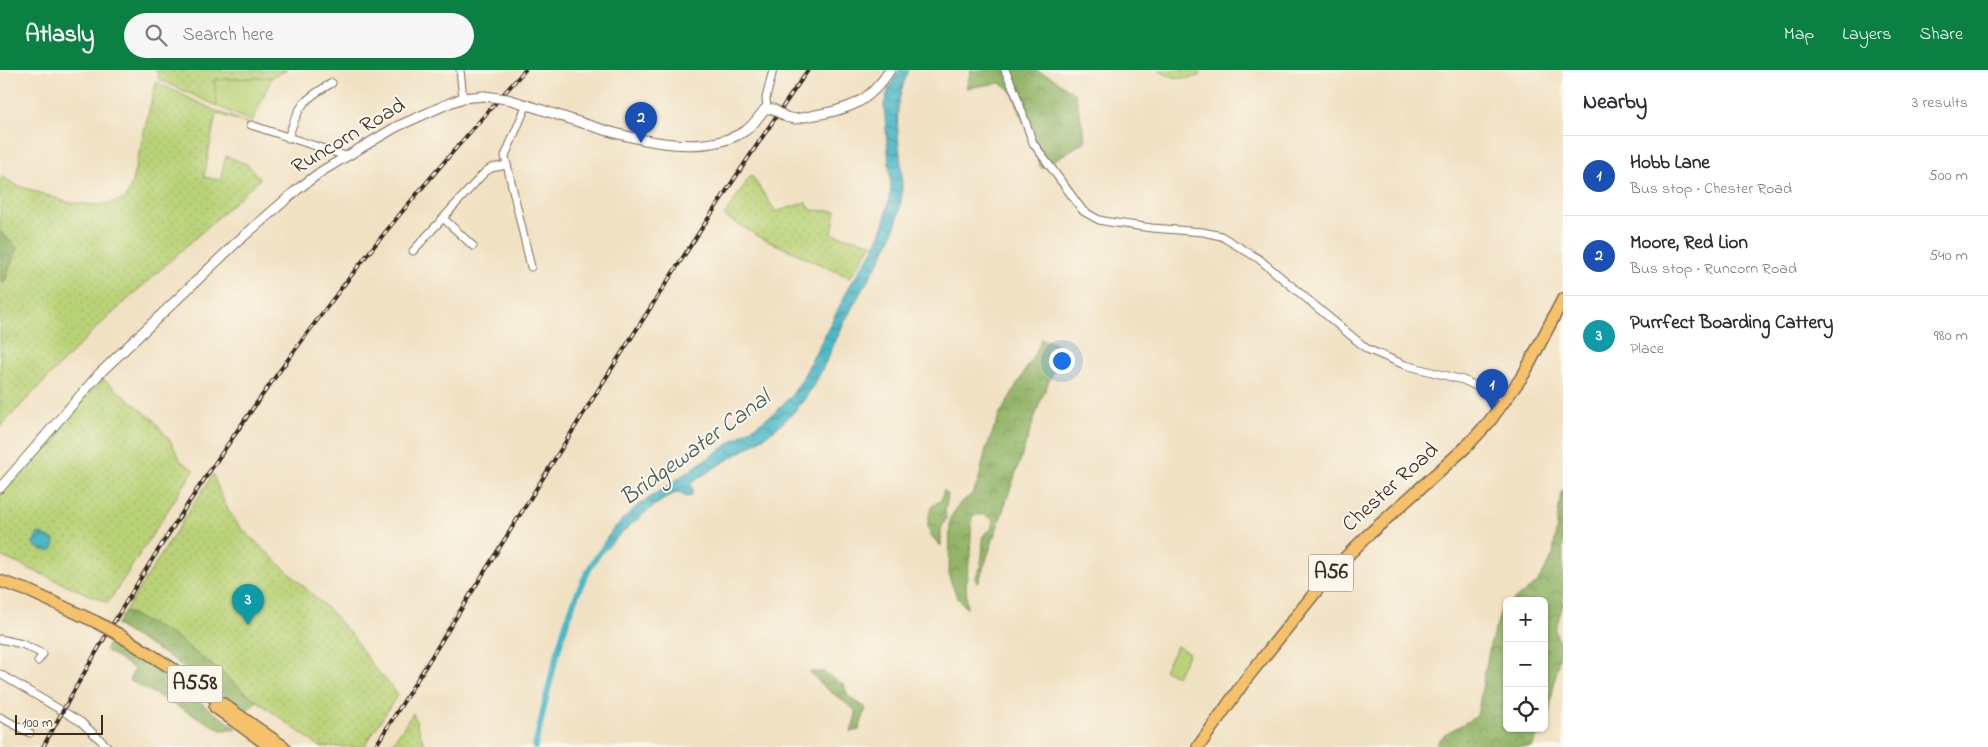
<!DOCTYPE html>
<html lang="en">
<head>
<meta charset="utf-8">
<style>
  body { margin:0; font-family:"Indie Flower",sans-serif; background:#f7f7f7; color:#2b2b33 }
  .controls { position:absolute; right:15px; bottom:15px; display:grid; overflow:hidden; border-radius:8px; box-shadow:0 1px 4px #0004 }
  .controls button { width:45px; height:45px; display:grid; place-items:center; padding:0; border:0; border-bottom:1px solid #e1e1e2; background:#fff; color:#2b2b33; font:25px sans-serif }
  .scale { position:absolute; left:15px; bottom:12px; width:88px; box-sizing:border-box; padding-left:5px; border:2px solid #3b2a1e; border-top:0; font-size:14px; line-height:18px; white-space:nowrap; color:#3b2a1e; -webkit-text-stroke:4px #fbf7ec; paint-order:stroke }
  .you { position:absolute; left:1061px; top:290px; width:18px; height:18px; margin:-12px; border:4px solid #fff; border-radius:50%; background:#1a73e8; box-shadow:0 0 0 8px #1a73e833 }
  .badge { display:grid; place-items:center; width:32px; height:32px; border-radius:50%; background:#0b8043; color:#fff; font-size:16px; font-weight:700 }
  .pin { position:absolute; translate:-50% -41px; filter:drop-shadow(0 1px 2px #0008) }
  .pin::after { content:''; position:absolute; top:26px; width:18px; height:15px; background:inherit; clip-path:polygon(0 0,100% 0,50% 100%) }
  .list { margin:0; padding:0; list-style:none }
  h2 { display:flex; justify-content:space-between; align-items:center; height:65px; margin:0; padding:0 20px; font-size:21px }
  h2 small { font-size:16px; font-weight:400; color:#7c7c81 }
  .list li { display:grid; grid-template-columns:32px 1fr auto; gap:15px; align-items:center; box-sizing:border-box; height:80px; padding:0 20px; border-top:1px solid #e1e1e2 }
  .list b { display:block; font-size:19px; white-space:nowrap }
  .list p { margin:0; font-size:16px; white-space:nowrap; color:#7c7c81 }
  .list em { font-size:16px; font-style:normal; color:#7c7c81 }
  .icon { flex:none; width:28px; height:28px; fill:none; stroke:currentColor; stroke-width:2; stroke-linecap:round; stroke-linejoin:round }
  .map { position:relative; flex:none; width:1563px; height:677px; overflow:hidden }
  header { display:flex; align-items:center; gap:30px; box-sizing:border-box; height:70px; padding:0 25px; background:#0b8043; color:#fff }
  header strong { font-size:24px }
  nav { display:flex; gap:28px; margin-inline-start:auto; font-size:18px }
  .search { width:350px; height:45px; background:#f7f7f7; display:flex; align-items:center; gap:12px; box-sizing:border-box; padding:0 18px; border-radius:28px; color:#7c7c81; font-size:19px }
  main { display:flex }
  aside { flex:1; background:#fff }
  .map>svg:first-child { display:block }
  .grass { fill:url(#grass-dots); stroke:#7a7e4a }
  .forest { fill:url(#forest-crowns); stroke:#666f43 }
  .park { fill:#b9d277; stroke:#7a7e4a }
  .water { fill:url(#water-waves); stroke:#447172 }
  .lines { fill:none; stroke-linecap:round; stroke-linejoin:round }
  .canal { stroke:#4cb8c7; stroke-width:6 }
  .minor-casing { stroke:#7b6a58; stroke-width:9 }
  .tertiary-casing { stroke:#7b6a58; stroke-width:11 }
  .primary-casing { stroke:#7b6a58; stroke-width:14 }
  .trunk-casing { stroke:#7b6a58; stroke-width:14 }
  .minor { stroke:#fff; stroke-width:7 }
  .tertiary { stroke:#fff; stroke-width:9 }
  .primary { stroke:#f5c16b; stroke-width:11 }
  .trunk { stroke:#f5c16b; stroke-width:11 }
  .rail-casing { stroke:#3b2a1e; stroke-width:4 }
  .rail { stroke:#fbf7ec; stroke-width:2; stroke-dasharray:5.5; stroke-linecap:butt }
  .tertiary-bridge-casing { stroke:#7b6a58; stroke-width:11; stroke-linecap:butt }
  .primary-bridge-casing { stroke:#7b6a58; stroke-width:14; stroke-linecap:butt }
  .tertiary-bridge { stroke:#fff; stroke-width:9 }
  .primary-bridge { stroke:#f5c16b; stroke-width:11 }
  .labels { text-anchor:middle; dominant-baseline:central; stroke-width:4; stroke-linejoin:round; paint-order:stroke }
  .shield { fill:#fbf7ec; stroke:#75685c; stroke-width:1 }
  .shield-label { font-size:21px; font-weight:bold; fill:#3b2a1e }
  .street-label { font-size:22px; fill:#3b2a1e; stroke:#fbf7ec }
  .water-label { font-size:24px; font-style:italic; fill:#415c59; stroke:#fbf7ec }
</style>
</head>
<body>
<header>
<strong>Atlasly</strong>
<div class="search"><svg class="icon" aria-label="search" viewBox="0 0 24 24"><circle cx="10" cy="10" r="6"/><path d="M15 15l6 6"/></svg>Search here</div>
<nav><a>Map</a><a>Layers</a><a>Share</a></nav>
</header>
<main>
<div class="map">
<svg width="1563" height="677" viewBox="0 0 1563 677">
  <defs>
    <pattern id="grass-dots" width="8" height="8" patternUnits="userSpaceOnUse" patternTransform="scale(1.25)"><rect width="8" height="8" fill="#b9d277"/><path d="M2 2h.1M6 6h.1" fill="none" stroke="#a0b466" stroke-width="1.8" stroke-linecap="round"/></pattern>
    <pattern id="forest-crowns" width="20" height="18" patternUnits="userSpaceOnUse" patternTransform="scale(1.25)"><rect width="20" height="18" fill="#92b468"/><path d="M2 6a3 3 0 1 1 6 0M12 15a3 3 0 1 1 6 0" fill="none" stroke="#789355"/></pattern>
    <pattern id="water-waves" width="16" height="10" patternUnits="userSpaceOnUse" patternTransform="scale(1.25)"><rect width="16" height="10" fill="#4cb8c7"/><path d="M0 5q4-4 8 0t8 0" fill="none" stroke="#4096a1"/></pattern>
  </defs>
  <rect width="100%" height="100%" fill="#fbf7ec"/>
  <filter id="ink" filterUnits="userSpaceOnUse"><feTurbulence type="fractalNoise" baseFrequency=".02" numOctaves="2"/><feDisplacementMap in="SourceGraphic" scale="10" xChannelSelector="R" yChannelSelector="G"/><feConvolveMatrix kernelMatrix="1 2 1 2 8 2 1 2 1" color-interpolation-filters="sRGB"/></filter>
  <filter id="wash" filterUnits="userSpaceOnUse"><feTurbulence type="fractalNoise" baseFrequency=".0096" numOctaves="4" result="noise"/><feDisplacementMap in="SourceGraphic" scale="20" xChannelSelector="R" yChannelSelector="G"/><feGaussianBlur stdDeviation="1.12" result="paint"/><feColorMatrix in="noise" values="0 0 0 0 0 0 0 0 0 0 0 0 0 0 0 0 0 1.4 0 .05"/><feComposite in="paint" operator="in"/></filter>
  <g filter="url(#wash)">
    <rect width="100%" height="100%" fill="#f1e1c3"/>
    <path class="grass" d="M155,0H287L272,7L215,10L217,36L158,9L159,5Z
      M1158,0H1200L1199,6C1182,10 1173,9 1158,0Z
      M156,12L212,39L251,55L216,43L204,107L220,110L226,86L248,95L260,109L92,262L0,357V211L4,213L16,178L0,161V110L2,107L16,115L70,133L102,135L125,129L131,116Z
      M751,105L776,142L806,132L811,140L836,141L832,164L872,173L850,208L758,166L724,146Z
      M103,309L153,349L171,372L181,391L194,400L108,533L0,486V425L83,328Z
      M213,404C220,425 227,441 241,458L331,542L354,568L372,595L398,624L364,677H320L257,631L176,567L125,541Z
      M413,643L425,677H390Z"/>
    <path class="forest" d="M971,0H1033L1052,7L1075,24L1086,71L1041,98L1012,21L1000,13L966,18Z
      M0,161L17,178L4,213L0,211Z
      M1041,269L1057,274L1061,283L1040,332L978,514L975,509C981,497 984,482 982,468L986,462L991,460L993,450C986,444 980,444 972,446L970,487L966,511L967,539L957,527L949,507L950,448L961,432L971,425L978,413L986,379L1000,344L1038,278Z
      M944,420L948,425L945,440L946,449L941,459V476C926,462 925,457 932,436L941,430Z
      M1563,421V535L1555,560L1561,578L1548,647L1544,654V531H1512L1537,513L1553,485L1561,422Z
      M1507,534V658H1542L1532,677H1434L1445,664L1477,646L1490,575L1502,538Z
      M125,541L176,567L257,631L247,641L171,588L116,555Z
      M113,567L171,603L206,637L237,658L232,660H221L129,610L135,599L105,580Z
      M810,602H823L844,615L848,626L866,638L859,660L851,662L856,645L855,640L823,616Z"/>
    <path class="park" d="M272,7L252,52L217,36L214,10Z
      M1177,576L1189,583L1177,606L1164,600Z"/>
    <path class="water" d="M899,0H909C884,52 909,88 900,138C894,175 868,207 851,240C831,276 819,319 788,348C760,375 722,390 691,414L693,419L691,426L686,427L678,422C659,429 619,463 606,479L602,475L614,458L636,437L774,343L792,325L801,311L851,214L873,180L884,154L891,118L884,35L889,18Z
      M38,463L54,470L55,473L52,480L47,481L35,477L33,473Z"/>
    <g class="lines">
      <path class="canal" d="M535,677C549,617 567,516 609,471"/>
    </g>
  </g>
  <g filter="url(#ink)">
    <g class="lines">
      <defs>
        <path id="minor" d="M460,0L463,28
          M1005,0L1015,22L1033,73L1083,141L1099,150L1109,152L1152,158L1203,162L1221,166L1259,189L1367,279L1405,295L1463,310L1506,330
          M527,34L505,86L531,197
          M767,38L766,28L773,0
          M251,55L346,86
          M288,68C299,35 302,30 332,13
          M443,148L473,176
          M413,181L485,102L491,98L507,95
          M0,569L22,574L43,584L38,591
          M0,604L81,652L108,677
          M0,647L30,663"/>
        <path id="tertiary" d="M507,29C571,46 683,100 745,61C754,55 758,47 765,39H773
          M786,47L795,49C838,40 864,41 890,0
          M0,418L99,304L237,172L298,119L322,101L396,57L452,32L463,28L484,26"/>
        <path id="primary" d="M0,511L29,521L96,552
          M118,564L170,597L284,677
          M215,637L269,676"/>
        <path id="trunk" d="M1198,677L1246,609L1334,499L1367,466L1466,377L1489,352L1524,304L1563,229"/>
      </defs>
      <use href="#minor" class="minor-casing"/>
      <use href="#tertiary" class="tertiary-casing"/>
      <use href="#primary" class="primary-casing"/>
      <use href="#trunk" class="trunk-casing"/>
      <use href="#minor" class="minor"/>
      <use href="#tertiary" class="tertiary"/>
      <use href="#primary" class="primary"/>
      <use href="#trunk" class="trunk"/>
      <defs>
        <path id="rail" d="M43,677C138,500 250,333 375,175C423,115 474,57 525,0
          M375,677C518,450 656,220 808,0"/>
      </defs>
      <use href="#rail" class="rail-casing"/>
      <use href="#rail" class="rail"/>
      <defs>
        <path id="tertiary-bridge" d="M484,26L507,29
          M773,39L786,47"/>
        <path id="primary-bridge" d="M96,552L118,564"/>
      </defs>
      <use href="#tertiary-bridge" class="tertiary-bridge-casing"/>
      <use href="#primary-bridge" class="primary-bridge-casing"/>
      <use href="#tertiary-bridge" class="tertiary-bridge"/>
      <use href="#primary-bridge" class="primary-bridge"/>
    </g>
  </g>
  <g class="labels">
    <g class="shield">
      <rect x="1308.5" y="484.5" width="45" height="37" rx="4"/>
      <rect x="167.5" y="595.5" width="55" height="37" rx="4"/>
    </g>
    <g class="shield-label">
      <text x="1331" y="503">A56</text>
      <text x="195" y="614">A558</text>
    </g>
    <g class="street-label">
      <text transform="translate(349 67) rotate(-31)">Runcorn Road</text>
      <text transform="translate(1391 418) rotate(-42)">Chester Road</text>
    </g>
    <g class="water-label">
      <text transform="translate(696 379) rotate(-36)">Bridgewater Canal</text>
    </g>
  </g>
</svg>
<div class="controls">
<button>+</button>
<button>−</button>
<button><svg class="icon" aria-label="locate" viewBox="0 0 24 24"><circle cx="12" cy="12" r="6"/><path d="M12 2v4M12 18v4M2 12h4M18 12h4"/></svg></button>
</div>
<div class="scale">100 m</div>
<div class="you"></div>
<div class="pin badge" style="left:1492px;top:340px;background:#1a4fb4">1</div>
<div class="pin badge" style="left:641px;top:73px;background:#1a4fb4">2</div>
<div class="pin badge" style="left:248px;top:555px;background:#0f9aa8">3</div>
</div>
<aside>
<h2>Nearby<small>3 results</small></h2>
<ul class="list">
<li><span class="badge" style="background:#1a4fb4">1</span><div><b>Hobb Lane</b><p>Bus stop · Chester Road</p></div><em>500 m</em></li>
<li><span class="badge" style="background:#1a4fb4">2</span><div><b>Moore, Red Lion</b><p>Bus stop · Runcorn Road</p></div><em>540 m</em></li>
<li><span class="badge" style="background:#0f9aa8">3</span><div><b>Purrfect Boarding Cattery</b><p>Place</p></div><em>980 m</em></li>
</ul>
</aside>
</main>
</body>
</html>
